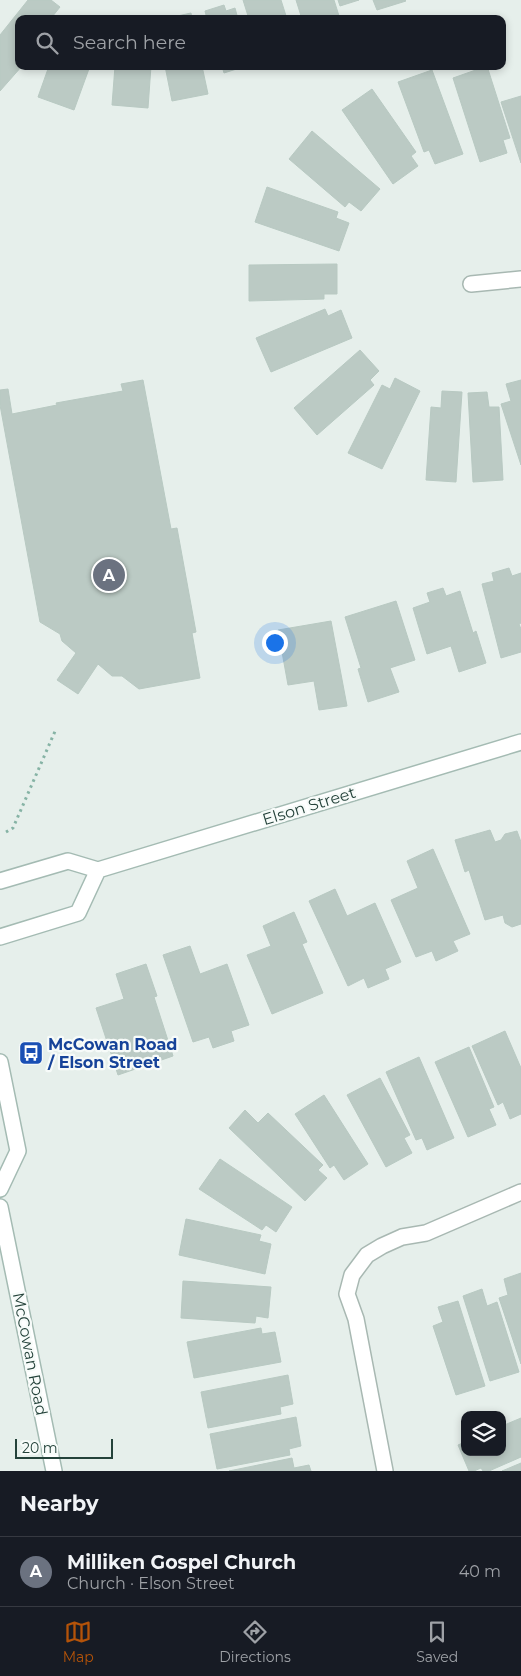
<!DOCTYPE html>
<html lang="en">
<head>
<meta charset="utf-8">
<style>
  body { margin:0; font-family:Montserrat,sans-serif; background:#242831; color:#f1f3f6 }
  .controls { position:absolute; right:15px; bottom:15px; display:grid; overflow:hidden; border-radius:10px; box-shadow:0 2px 8px #0003 }
  .controls button { width:45px; height:45px; display:grid; place-items:center; padding:0; border:0; border-bottom:1px solid #363941; background:#171b24; color:#f1f3f6; font:25px sans-serif }
  .scale { position:absolute; left:15px; bottom:12px; width:98px; box-sizing:border-box; padding-left:5px; border:2px solid #24423a; border-top:0; font-size:14px; line-height:18px; white-space:nowrap; color:#24423a; -webkit-text-stroke:4px #f7fbf9; paint-order:stroke }
  .you { position:absolute; left:274px; top:642px; width:18px; height:18px; margin:-12px; border:4px solid #fff; border-radius:50%; background:#1a73e8; box-shadow:0 0 0 8px #1a73e833 }
  .badge { display:grid; place-items:center; width:32px; height:32px; border-radius:50%; background:#b45309; color:#fff; font-size:16px; font-weight:700 }
  .pin { position:absolute; translate:-50% -50%; border:2px solid #fff; box-shadow:0 1px 5px #0006 }
  .list { margin:0; padding:0; list-style:none }
  h2 { display:flex; justify-content:space-between; align-items:center; height:65px; margin:0; padding:0 20px; font-size:21px }
  h2 small { font-size:16px; font-weight:400; color:#9ea1a6 }
  .list li { display:grid; grid-template-columns:32px 1fr auto; gap:15px; align-items:center; box-sizing:border-box; height:70px; padding:0 20px; border-top:1px solid #363941 }
  .list b { display:block; font-size:19px; white-space:nowrap }
  .list p { margin:0; font-size:16px; white-space:nowrap; color:#9ea1a6 }
  .list em { font-size:16px; font-style:normal; color:#9ea1a6 }
  .icon { flex:none; width:28px; height:28px; fill:none; stroke:currentColor; stroke-width:2; stroke-linecap:round; stroke-linejoin:round }
  .map { position:relative; flex:none; width:521px; height:1471px; overflow:hidden }
  .search { position:absolute; background:#171b24; box-shadow:0 2px 8px #0003; left:15px; right:15px; top:15px; height:55px; display:flex; align-items:center; gap:12px; box-sizing:border-box; padding:0 18px; border-radius:10px; color:#9ea1a6; font-size:19px }
  .sheet { height:135px; background:#171b24 }
  nav { display:flex; justify-content:space-around; align-items:center; box-sizing:border-box; height:70px; border-top:1px solid #363941; background:#171b24; font-size:14px; color:#9ea1a6 }
  nav a { display:grid; justify-items:center; gap:2px }
  nav .on { color:#b45309 }
  .map>svg:first-child { display:block }
  .building { fill:#bbcac4; stroke:#b8c9c2 }
  .lines { fill:none; stroke-linecap:round; stroke-linejoin:round }
  .street-casing { stroke:#a8b8b2; stroke-width:18 }
  .secondary-casing { stroke:#a4bbb3; stroke-width:18 }
  .path { stroke:#86b3a5; stroke-width:3; stroke-dasharray:2.5 4; stroke-linecap:butt }
  .street { stroke:#fff; stroke-width:15 }
  .secondary { stroke:#fff; stroke-width:15 }
  .labels { text-anchor:middle; dominant-baseline:central; stroke-width:4.5; stroke-linejoin:round; paint-order:stroke }
  .street-label { font-size:16px; fill:#24423a; stroke:#f7fbf9 }
  .transit-label { font-size:16px; font-weight:bold; fill:#164399; stroke:#f7fbf9; text-anchor:start }
</style>
</head>
<body>
<div class="map">
<svg width="521" height="1471" viewBox="0 0 521 1471">
  <rect width="100%" height="100%" fill="#e6efeb"/>
  <path class="building" d="M28,0H51L60,7L52,17L55,19H19V66H22L0,91V35Z
    M243,0H281L287,19H249Z
    M296,0H334L340,19H302Z
    M338,0H359L340,6Z
    M373,0H405L406,1L377,10Z
    M224,5L226,11L235,8L238,19H207L205,11Z
    M191,13L192,19H164Z
    M49,66H90L74,110L38,97Z
    M115,66H151L148,108L112,105Z
    M165,66H202L208,94L172,101Z
    M222,66H246L224,73Z
    M487,66L510,138L503,140L507,153L480,162L453,78Z
    M432,70L463,154L435,164L429,150L424,152L398,82Z
    M372,89L416,152L411,156L418,166L393,184L342,110Z
    M521,96V163L501,102Z
    M312,131L380,189L361,211L349,202L345,207L289,159Z
    M267,187L338,212L336,218L349,223L339,251L255,222Z
    M337,264V294H324V299L249,301V265Z
    M325,309L328,316L341,310L352,338L271,372L256,338Z
    M360,350L379,371L370,380L374,385L317,435L294,408Z
    M395,378L420,391L382,469L348,453L382,385L390,389Z
    M143,380L171,529L177,528L196,632L192,633L200,678L139,689L122,676H112L98,664L78,694L57,680L76,653L62,641L60,634L40,622L0,405V390L8,389L12,414L57,405L56,403L123,391L121,384Z
    M521,380V465L501,404L511,401L506,384Z
    M442,391L462,392L456,482L426,480L431,407L441,408Z
    M487,392L489,407H499L503,480L473,482L468,393Z
    M509,568L512,576L521,573V623L519,624L521,629V652L501,658L482,584L494,581L492,573Z
    M443,588L446,596L460,591L473,633L476,631L486,663L459,672L451,646L427,654L413,608L430,602L427,593Z
    M396,601L415,660L390,668L399,692L368,702L358,669L361,668L345,617Z
    M331,621L347,706L319,710L314,681L288,685L278,630Z
    M490,830L495,842L501,840L505,834L517,831L521,842V924L512,927L505,923L503,915L485,920L469,870L465,872L455,840Z
    M433,849L470,934L453,941L458,951L436,961L432,951L416,957L391,900L418,888L407,861Z
    M335,889L347,916L375,903L401,962L385,969L389,979L368,988L364,978L348,986L309,901Z
    M294,912L307,942L302,944L323,993L272,1014L247,955L271,946L263,926Z
    M190,946L200,974L227,964L249,1025L231,1031L234,1041L213,1048L209,1037L193,1042L163,955Z
    M146,964L157,996L154,997L173,1056L118,1075L96,1008L124,999L116,974Z
    M505,1031L521,1068V1114L510,1119L503,1102L498,1105L472,1046Z
    M469,1047L494,1107L489,1109L496,1125L468,1137L435,1062Z
    M419,1057L454,1138L427,1150L422,1138L416,1140L386,1072Z
    M380,1078L410,1135L404,1138L412,1153L386,1167L347,1095Z
    M324,1095L368,1164L344,1180L334,1165L330,1168L295,1114Z
    M245,1110L258,1123L268,1113L323,1165L318,1170L327,1178L305,1201L229,1128Z
    M220,1159L292,1207L276,1232L266,1225L262,1230L199,1189Z
    M186,1219L261,1235L259,1241L271,1244L265,1274L179,1255Z
    M521,1273V1364L499,1298L508,1295L504,1279Z
    M183,1281L271,1287L268,1318L256,1316L255,1323L181,1318Z
    M482,1289L487,1306L497,1302L519,1372L490,1381L463,1296Z
    M458,1301L485,1386L456,1395L433,1326L443,1322L438,1307Z
    M261,1328L262,1334L275,1332L281,1362L194,1378L187,1342Z
    M288,1375L293,1404L280,1407L281,1414L208,1428L201,1392Z
    M296,1417L301,1446L289,1449L290,1455L217,1469L210,1434Z
    M521,1418V1457L489,1471H483L481,1468L474,1471H469L458,1445L465,1442V1452H502V1426Z
    M292,1458L294,1468L309,1465L311,1471H229Z
    M521,1463V1471H502Z"/>
  <g class="lines">
    <defs>
      <path id="street" d="M471,284L521,279
        M385,1471L356,1319L347,1294L352,1275L367,1255L382,1246L402,1237L426,1233L521,1192"/>
      <path id="secondary" d="M0,881L68,861L98,870L521,742
        M0,937L78,913L98,870
        M0,1062L18,1151L0,1189
        M0,1207L54,1471"/>
    </defs>
    <use href="#street" class="street-casing"/>
    <use href="#secondary" class="secondary-casing"/>
    <path class="path" d="M6,832L13,828L56,729"/>
    <use href="#street" class="street"/>
    <use href="#secondary" class="secondary"/>
  </g>
  <defs>
    <symbol id="bus-square" viewBox="-11 -11 22 22"><rect x="-9" y="-9" width="18" height="18" rx="4" fill="#1a4fb4" stroke="#f7fbf9"/><path d="M-5-6H5V4H4V6H2V4H-2V6H-4V4H-5ZM-3.5-4V0h7V-4ZM-3.5 1.2v1.5H-2V1.2ZM2 1.2v1.5H3.5V1.2Z" fill="#fff"/></symbol>
  </defs>
  <g fill-rule="evenodd">
    <use href="#bus-square" x="17" y="1039" width="28" height="28"/>
  </g>
  <g class="labels">
    <g class="street-label">
      <text transform="translate(309 806) rotate(-17)">Elson Street</text>
      <text transform="translate(30 1354) rotate(79)">McCowan Road</text>
    </g>
    <g class="transit-label">
      <text x="48" y="1044">McCowan Road<tspan x="48" dy="18">/ Elson Street</tspan></text>
    </g>
  </g>
</svg>
<div class="controls">
<button><svg class="icon" aria-label="layers" viewBox="0 0 24 24"><path d="M12 4l9 5-9 5-9-5zM3 14l9 5 9-5"/></svg></button>
</div>
<div class="scale">20 m</div>
<div class="you"></div>
<div class="pin badge" style="left:109px;top:575px;background:#6b7280">A</div>
<div class="search"><svg class="icon" aria-label="search" viewBox="0 0 24 24"><circle cx="10" cy="10" r="6"/><path d="M15 15l6 6"/></svg>Search here</div>
</div>
<section class="sheet">
<h2>Nearby<small></small></h2>
<ul class="list">
<li><span class="badge" style="background:#6b7280">A</span><div><b>Milliken Gospel Church</b><p>Church · Elson Street</p></div><em>40 m</em></li>
</ul>
</section>
<nav>
<a class="on"><svg class="icon" aria-label="map" viewBox="0 0 24 24"><path d="M3 6l6-2 6 2 6-2v14l-6 2-6-2-6 2zM9 4v14M15 6v14"/></svg>Map</a>
<a><svg class="icon" aria-label="directions" viewBox="0 0 24 24"><path d="M12 3l9 9-9 9-9-9zM9 14v-3h6M13 9l2 2-2 2"/></svg>Directions</a>
<a><svg class="icon" aria-label="saved" viewBox="0 0 24 24"><path d="M7 4h10v16l-5-4-5 4z"/></svg>Saved</a>
</nav>
</body>
</html>
